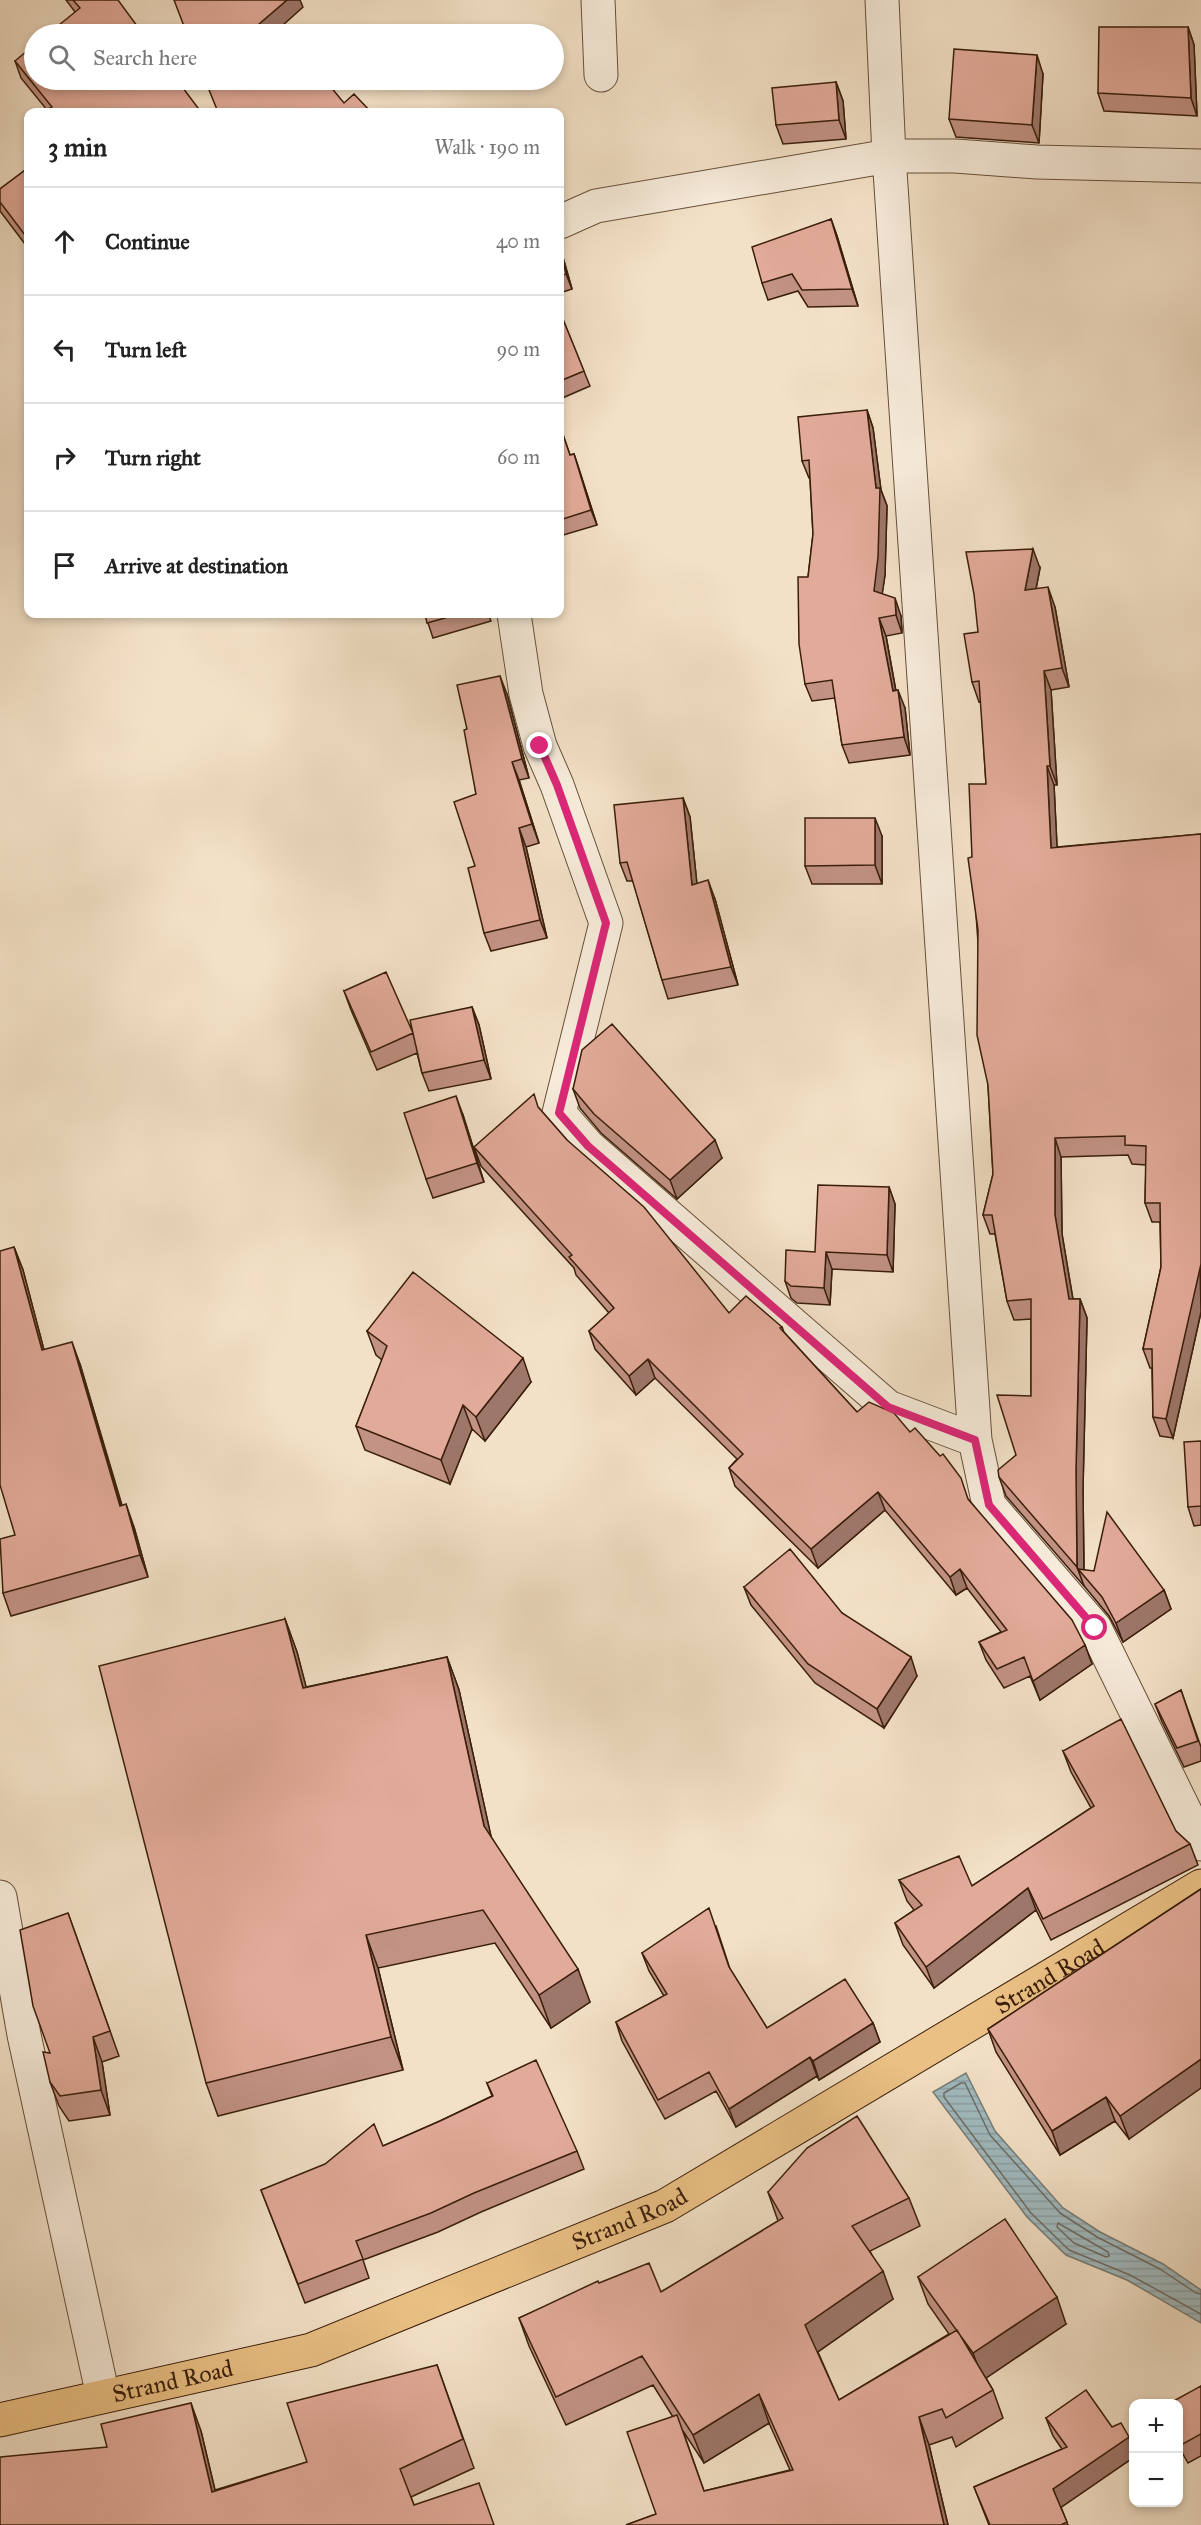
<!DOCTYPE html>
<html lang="en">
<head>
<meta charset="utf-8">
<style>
  body { margin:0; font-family:"IM FELL Great Primer",serif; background:#f6f6f6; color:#222 }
  .controls { position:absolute; right:18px; bottom:18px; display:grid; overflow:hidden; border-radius:12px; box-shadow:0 3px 9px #0003 }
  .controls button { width:54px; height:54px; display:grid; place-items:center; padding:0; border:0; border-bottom:2px solid #e0e0e0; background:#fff; color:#222; font:30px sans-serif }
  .stop { position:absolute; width:18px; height:18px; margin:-14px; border:4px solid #db2777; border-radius:50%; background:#fff }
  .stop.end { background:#db2777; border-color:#fff; box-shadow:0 2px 6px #0008 }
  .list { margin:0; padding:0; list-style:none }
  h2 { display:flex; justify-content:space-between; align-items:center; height:78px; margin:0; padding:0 24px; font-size:26px }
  h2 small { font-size:20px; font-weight:400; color:#767676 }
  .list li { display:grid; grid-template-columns:39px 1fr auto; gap:18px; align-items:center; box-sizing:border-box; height:108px; padding:0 24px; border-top:2px solid #e0e0e0 }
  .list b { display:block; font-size:22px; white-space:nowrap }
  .list em { font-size:20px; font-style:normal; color:#767676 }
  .icon { flex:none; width:33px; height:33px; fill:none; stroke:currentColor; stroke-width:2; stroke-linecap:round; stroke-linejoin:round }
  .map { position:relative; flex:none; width:1201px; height:2525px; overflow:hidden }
  .search { position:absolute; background:#fff; box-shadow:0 3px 9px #0003; left:24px; top:24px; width:540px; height:66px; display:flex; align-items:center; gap:15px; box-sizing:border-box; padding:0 21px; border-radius:33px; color:#767676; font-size:22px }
  .panel { position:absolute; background:#fff; box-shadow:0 3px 9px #0003; left:24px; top:108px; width:540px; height:510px; border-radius:12px }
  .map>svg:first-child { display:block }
  .water { fill:url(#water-rules); stroke:#777c78; stroke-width:1.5 }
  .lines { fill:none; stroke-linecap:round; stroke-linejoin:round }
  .shore { stroke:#6d6c66; stroke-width:1.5 }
  .minor-casing { stroke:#684f3a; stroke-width:35 }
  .major-casing { stroke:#3a1e0b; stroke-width:35 }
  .minor { stroke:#f7ecdb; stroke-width:33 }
  .major { stroke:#eac084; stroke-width:33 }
  .wall { fill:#c29284; stroke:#3a1e0b; stroke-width:1.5; fill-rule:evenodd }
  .shaded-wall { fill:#9e776b; stroke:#3a1e0b; stroke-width:1.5 }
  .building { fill:#e2aa99; stroke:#3a1e0b; stroke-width:1.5 }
  .route { stroke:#db2777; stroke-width:8 }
  .labels { text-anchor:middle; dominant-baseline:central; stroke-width:6; stroke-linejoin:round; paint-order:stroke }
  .street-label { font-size:24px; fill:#3a1e0b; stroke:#f7ecdb }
</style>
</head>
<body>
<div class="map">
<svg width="1201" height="2525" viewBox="0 0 1201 2525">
  <defs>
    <pattern id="water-rules" width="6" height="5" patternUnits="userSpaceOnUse" patternTransform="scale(1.5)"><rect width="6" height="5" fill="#a0bbc0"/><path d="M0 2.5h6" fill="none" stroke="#8ba0a4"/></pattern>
  </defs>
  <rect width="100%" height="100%" fill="#f3e1c7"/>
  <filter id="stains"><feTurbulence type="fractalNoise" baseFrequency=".00333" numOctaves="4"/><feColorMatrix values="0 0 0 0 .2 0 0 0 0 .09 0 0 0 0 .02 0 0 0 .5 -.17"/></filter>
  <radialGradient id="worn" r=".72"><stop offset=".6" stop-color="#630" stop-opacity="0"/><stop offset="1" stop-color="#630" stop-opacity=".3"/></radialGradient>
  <path class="water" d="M966,2073L995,2131L1063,2208L1100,2232L1163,2264L1201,2290V2323L1127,2280L1066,2255L1027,2217L933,2092Z"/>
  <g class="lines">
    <path class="shore" d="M1058,2223L1108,2252L1109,2256L1106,2257L1074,2243L1057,2227Z
      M1201,2294L1196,2293L1160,2269L1097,2237L1060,2213L990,2135L965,2083H961L944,2093V2097L1031,2213L1069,2250L1130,2275L1201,2314"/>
    <defs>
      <path id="minor" d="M598,0L601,75
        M882,0L889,156L975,1440
        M560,222L596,206L889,156H955L1037,162L1201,166
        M514,614L526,694L540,746L557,785L606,923L559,1113L588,1146L888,1407L975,1440L989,1505L1095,1628L1201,1844
        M0,1897L24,2035L103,2396"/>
      <g id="major">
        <path id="s1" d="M0,2420L311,2350L665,2206L1201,1886"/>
      </g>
    </defs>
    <use href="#minor" class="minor-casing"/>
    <use href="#major" class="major-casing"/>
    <use href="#minor" class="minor"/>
    <use href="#major" class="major"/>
  </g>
  <path class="wall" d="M66,0H118L75,12Z
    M1188,27L1194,45L1197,116L1104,111L1098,93Z
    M15,61L177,80L47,110L21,78Z
    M1043,74L1039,143L956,137L949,119Z
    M836,82L843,101L846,139L783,144L776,125Z
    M28,168V248L0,211V189Z
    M831,219L837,236L858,306L808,307L798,291L768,300L762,283Z
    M560,247L572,289L560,293Z
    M560,312L590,386L560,399Z
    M867,410L873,428L881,490L887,506L885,575L882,594L901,616L902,633L886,636L896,691L905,708L910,755L849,763L842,745L835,698L812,701L805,684L808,577L813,534L810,478H809L802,461Z
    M560,426L570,455L574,454L597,525L560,536Z
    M1040,568L1036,589L1055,607L1069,687L1051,690L1057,785H1054L1057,847L1201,834V1312L1173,1438L1160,1436L1153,1417L1152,1368H1150L1143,1349L1161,1267L1160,1222H1152L1145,1203L1146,1165L1132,1164L1128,1155L1061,1157L1062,1234L1073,1299H1080L1087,1318L1083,1489L1084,1570L1164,1590L1171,1609L1123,1642L1109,1616L1085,1587L1084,1585V1586L1006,1496L999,1477L1016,1455L1031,1396V1319L1014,1320L1007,1301L995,1234H990L983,1215L993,1174L988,1085L972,857L986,784L981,701L979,702L972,682L978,632Z
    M425,614H488L491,621L433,638Z
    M507,694L529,778L519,780L539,843L526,847L547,938L491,951L484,933L475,866L476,794L467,729Z
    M683,798L690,817L697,884L715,899L738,985L668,999L662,980L633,881H627L620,863Z
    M882,836V884H812L805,866Z
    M344,991L413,1033L472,1007L479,1025L491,1079L429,1091L422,1073L417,1053L377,1070L351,1010Z
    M573,1089L722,1158L677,1199L601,1133L580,1108Z
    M539,1108L567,1140L729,1313L782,1327L784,1332L857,1412L969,1500L1085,1645L1092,1664L1040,1700L1030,1676L1004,1688L986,1660L979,1642L1001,1632L967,1588L956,1595L885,1510L818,1568L735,1486L729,1468L737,1459L655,1378L636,1395L595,1349L589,1331L609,1313L576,1275L574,1268L481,1166L474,1147Z
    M463,1115L484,1182L433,1198L426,1179Z
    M889,1187L895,1204L893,1272L832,1269L830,1305L797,1303L791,1298L785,1281L815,1252Z
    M14,1247L23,1270L44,1350L80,1364L122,1505L134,1527L148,1577L11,1616L3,1593L15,1535Z
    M367,1331L531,1382L485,1441L472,1429L450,1484L365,1450L356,1426L382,1360L376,1355Z
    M1201,1441V1525L1194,1526L1188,1507Z
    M744,1587L842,1613L917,1676L884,1728L815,1683L751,1605Z
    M285,1619L297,1652L306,1687L447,1657L459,1690L491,1837L590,2002L551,2028L495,1943L378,1968L403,2070L218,2116L206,2083Z
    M1181,1690L1201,1747V1761L1184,1767L1162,1722L1155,1704Z
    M1063,1751L1176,1831L1190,1844L1198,1865L1051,1940L1036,1910L934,1988L903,1945L895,1923L914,1910L907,1901L899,1880L972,1886L1091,1808L1071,1772Z
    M1201,1889L1129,2139L1115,2121L1060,2155L996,2052L988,2029Z
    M68,1913L119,2056L102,2062L110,2115L69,2121L59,2106L50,2082V2053Z
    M716,1926L730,1969L767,2028L873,2023L880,2042L819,2080L817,2076L736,2127L716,2091L665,2119L622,2041L616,2022L664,1996L649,1971L642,1953Z
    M487,2083L577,2151L584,2169L481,2212L438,2232L363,2260L369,2278L305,2303L261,2190L383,2146L440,2121L492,2096Z
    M768,2192L909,2198L920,2226L870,2251L893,2299L818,2352L839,2400L949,2334L928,2304L918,2277L1066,2324L986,2378L993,2390L1003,2418L956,2447L952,2437L929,2445L948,2525H626L656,2514L673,2417L653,2385L566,2425L529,2346L519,2318L599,2283L661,2292L778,2221ZM769,2423L790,2470L704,2491L683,2431L704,2463Z
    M437,2365L474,2468L411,2497L414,2505L494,2525H0L107,2447L201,2431L215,2490L307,2462Z
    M1201,2386V2456L1188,2463L1179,2447V2403Z
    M1046,2418L1112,2427L1129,2437L1134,2450V2457L1061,2507L1068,2525H989L974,2487L1062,2449L1053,2436Z"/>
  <path class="shaded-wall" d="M287,0H300L303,7L273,34H263L259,24Z
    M1188,27L1194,45L1197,116L1191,98Z
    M1037,55L1043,74L1039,143L1032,125Z
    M836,82L843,101L846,139L839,120Z
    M831,219L837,236L858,306L852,289Z
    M560,247L572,289L566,274L560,250Z
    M867,410L873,428L881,490L887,506L885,575L880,609L874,591L876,488Z
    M574,454L579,469L597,525L591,510Z
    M1033,549L1040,568L1032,609L1025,590Z
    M1048,587L1055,607L1069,687L1062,668Z
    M895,598L901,616L902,633L896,615Z
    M879,618L886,636L899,709L893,691Z
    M1044,671L1051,690L1057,785L1050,766Z
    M500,676L507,694L529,778L522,759Z
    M898,690L905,708L910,755L904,737Z
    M512,762L519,780L539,843L532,824Z
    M1047,766L1054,785L1058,867L1051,848Z
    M683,798L690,817L699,904L692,885Z
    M875,818L882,836V884L875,865Z
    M519,828L526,847L547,938L540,920Z
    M708,880L715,899L738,985L731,967Z
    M472,1007L479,1025L491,1079L484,1060Z
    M456,1096L463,1115L484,1182L477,1163Z
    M1055,1138L1061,1157L1062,1234L1076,1318L1069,1299L1055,1215Z
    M715,1140L722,1158L677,1199L670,1180Z
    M889,1187L895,1204L893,1272L887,1255Z
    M14,1247L23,1270L50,1373L42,1350Z
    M826,1252L832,1269L830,1305L824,1288Z
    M1200,1264L1201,1312L1173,1438L1166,1419Z
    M1080,1299L1087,1318L1083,1489L1084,1575L1078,1569L1084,1586L1077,1567L1076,1470Z
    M72,1342L80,1364L128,1528L120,1506Z
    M523,1358L531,1382L485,1441L476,1417Z
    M648,1359L655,1378L636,1395L629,1376Z
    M463,1405L472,1429L450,1484L441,1460Z
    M878,1492L885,1510L818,1568L811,1549Z
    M126,1504L134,1527L148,1577L140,1555Z
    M960,1569L967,1588L956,1595L950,1577Z
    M1164,1590L1171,1609L1123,1642L1116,1623Z
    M285,1619L297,1652L315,1721L303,1688Z
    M1085,1645L1092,1664L1040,1700L1033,1681Z
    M447,1657L459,1690L496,1859L484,1826Z
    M911,1657L917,1676L884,1728L877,1709Z
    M1028,1888L1036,1910L934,1988L926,1967Z
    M366,1935L378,1968L403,2070L391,2037Z
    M578,1969L590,2002L551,2028L539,1995Z
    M873,2023L880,2042L819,2080L813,2061Z
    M93,2037L102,2062L110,2115L101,2090Z
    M810,2057L817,2076L736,2127L729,2109Z
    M1201,2059V2088L1129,2139L1120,2116Z
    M1106,2097L1115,2121L1060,2155L1052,2131Z
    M883,2271L893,2299L816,2353L805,2325Z
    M1057,2297L1066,2324L983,2380L973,2353Z
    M759,2394L769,2423L704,2463L693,2435Z
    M191,2403L201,2431L222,2520L212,2492Z
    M919,2417L929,2445L948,2525H944Z
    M1129,2437L1134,2450V2457L1060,2508L1053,2489Z"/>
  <path class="building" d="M73,0H118L143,34H48L80,8Z
    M174,0H287L259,24L268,34H187Z
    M1099,27H1188L1191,98L1098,93Z
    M34,45V80H177L201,112H43L52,107L15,61Z
    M954,49L1037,55L1032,125L949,119Z
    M205,80H325L344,103L354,94L371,112H218Z
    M836,82L839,120L776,125L772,88Z
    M28,168V239L0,202V189Z
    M831,219L852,289L802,290L792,274L762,283L752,247Z
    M560,250L566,274L560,276Z
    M560,312L584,371L560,381Z
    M867,410L876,488H880L878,557L874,591L895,598L896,615L879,618L893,691L898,690L904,737L842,745L832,680L805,684L799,644L798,577H808L813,534L809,460L802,461L798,417Z
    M560,426L570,455L574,454L591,510L560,520Z
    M1033,549L1025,590L1048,587L1062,668L1044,671L1050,766H1047L1051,848L1201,834V1264L1166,1419L1153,1417L1152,1349H1143L1161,1267L1160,1203H1145L1146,1146L1125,1145V1136L1055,1138V1215L1069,1299H1080L1076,1470L1077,1567L999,1477L998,1470L1016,1455L997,1395L1031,1396V1299L1007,1301L992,1215H983L993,1174L988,1085L977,1035L978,930L968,858L972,857L969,784H986L979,681L972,682L964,634L978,632L974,594L966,552Z
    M425,614H459L427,623Z
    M500,676L522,759L512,762L532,824L519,828L540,920L484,933L468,868L475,866L454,802L476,794L464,730L467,729L457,685Z
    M683,798L692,885L708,880L731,967L662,980L627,862L620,863L614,805Z
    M805,818H875V865L805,866Z
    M386,972L413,1033L371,1052L344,991Z
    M472,1007L484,1060L422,1073L410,1020Z
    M612,1024L715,1140L670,1180L594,1114L573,1089L582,1050Z
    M534,1094L538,1107L567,1140L644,1207L729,1313L746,1296L782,1327L780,1328L857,1412L869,1402L894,1413L910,1432L915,1428L940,1456L943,1454L961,1478L968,1499L1072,1620L1085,1645L1033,1681L1024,1657L997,1669L979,1642L1007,1630L960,1569L950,1577L878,1492L811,1549L729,1468L743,1454L648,1359L629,1376L589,1331L614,1308L569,1257L572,1255L474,1147Z
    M456,1096L477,1163L426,1179L404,1113Z
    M818,1185L889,1187L887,1255L826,1252L824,1288L791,1286L785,1281L786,1250L815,1252Z
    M14,1247L42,1350L72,1342L120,1506L126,1504L140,1555L3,1593L0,1539L15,1535L0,1485V1251Z
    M413,1272L523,1358L476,1417L463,1405L441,1460L356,1426L387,1346L367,1331Z
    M1201,1441V1506L1188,1507L1184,1442Z
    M1107,1512L1164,1590L1116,1623L1102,1597L1078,1569L1094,1571Z
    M790,1549L842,1613L911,1657L877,1709L808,1664L744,1587Z
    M285,1619L303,1688L447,1657L484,1826L578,1969L539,1995L483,1910L366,1935L391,2037L206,2083L99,1666Z
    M1181,1690L1198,1741L1177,1748L1155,1704Z
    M1121,1719L1176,1831L1190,1844L1043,1919L1028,1888L926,1967L895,1923L922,1905L899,1880L959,1856L972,1886L1094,1806L1063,1751Z
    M1201,1889V2059L1120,2116L1106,2097L1052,2131L988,2029Z
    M709,1908L729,1967L767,2028L845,1979L873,2023L813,2061L810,2057L729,2109L709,2072L658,2100L616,2022L667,1994L642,1953Z
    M68,1913L110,2031L93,2037L101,2090L60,2096L50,2082L43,2052L50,2053L33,2006L20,1930Z
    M536,2060L577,2151L474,2193L431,2213L356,2241L363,2259L298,2284L261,2190L325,2164L374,2124L383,2146L440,2121L493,2096L487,2083Z
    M857,2116L909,2198L852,2226L883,2271L805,2325L839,2400L957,2330L993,2390L946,2418L942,2409L919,2417L944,2525H626L656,2514L627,2432L677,2415L704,2491L793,2470L759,2394L693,2435L642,2356L556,2397L519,2318L598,2281L599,2283L649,2263L661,2292L783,2218L768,2192L807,2148Z
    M1005,2219L1057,2297L973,2353L918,2277Z
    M437,2365L463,2439L400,2469L414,2505L479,2483L494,2525H0V2457L107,2447L101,2424L191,2403L212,2492L307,2462L287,2403Z
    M1201,2386V2434L1181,2445L1179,2441V2403H1170Z
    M1086,2390L1112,2427L1121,2423L1129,2437L1053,2489L1067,2522L1061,2525H990L974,2487L1067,2447L1046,2418Z"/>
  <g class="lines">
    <path class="route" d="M540,746L557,785L606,923L559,1113L588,1146L888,1407L975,1440L989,1505L1095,1628"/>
  </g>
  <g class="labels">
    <g class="street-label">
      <text stroke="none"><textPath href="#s1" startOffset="1149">Strand Road</textPath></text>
      <text stroke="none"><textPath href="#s1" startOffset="663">Strand Road</textPath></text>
      <text stroke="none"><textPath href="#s1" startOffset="177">Strand Road</textPath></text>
    </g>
  </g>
  <rect width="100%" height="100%" filter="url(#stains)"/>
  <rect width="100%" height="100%" fill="url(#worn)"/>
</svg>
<div class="controls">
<button>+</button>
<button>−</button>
</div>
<div class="stop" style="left:1095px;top:1628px"></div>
<div class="stop end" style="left:540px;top:746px"></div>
<div class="search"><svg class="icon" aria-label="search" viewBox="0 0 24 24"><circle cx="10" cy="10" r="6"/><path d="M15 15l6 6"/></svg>Search here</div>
<section class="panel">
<h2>3 min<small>Walk · 190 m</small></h2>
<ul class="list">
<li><svg class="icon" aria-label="ahead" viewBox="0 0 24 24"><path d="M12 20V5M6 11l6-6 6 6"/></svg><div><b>Continue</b></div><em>40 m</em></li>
<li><svg class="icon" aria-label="left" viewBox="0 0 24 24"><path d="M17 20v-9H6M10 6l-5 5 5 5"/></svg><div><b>Turn left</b></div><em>90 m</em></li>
<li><svg class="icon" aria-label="right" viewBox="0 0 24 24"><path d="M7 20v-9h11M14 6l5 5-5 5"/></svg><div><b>Turn right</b></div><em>60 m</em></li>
<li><svg class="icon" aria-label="arrive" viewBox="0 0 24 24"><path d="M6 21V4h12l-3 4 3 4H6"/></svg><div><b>Arrive at destination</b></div></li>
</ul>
</section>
</div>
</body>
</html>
